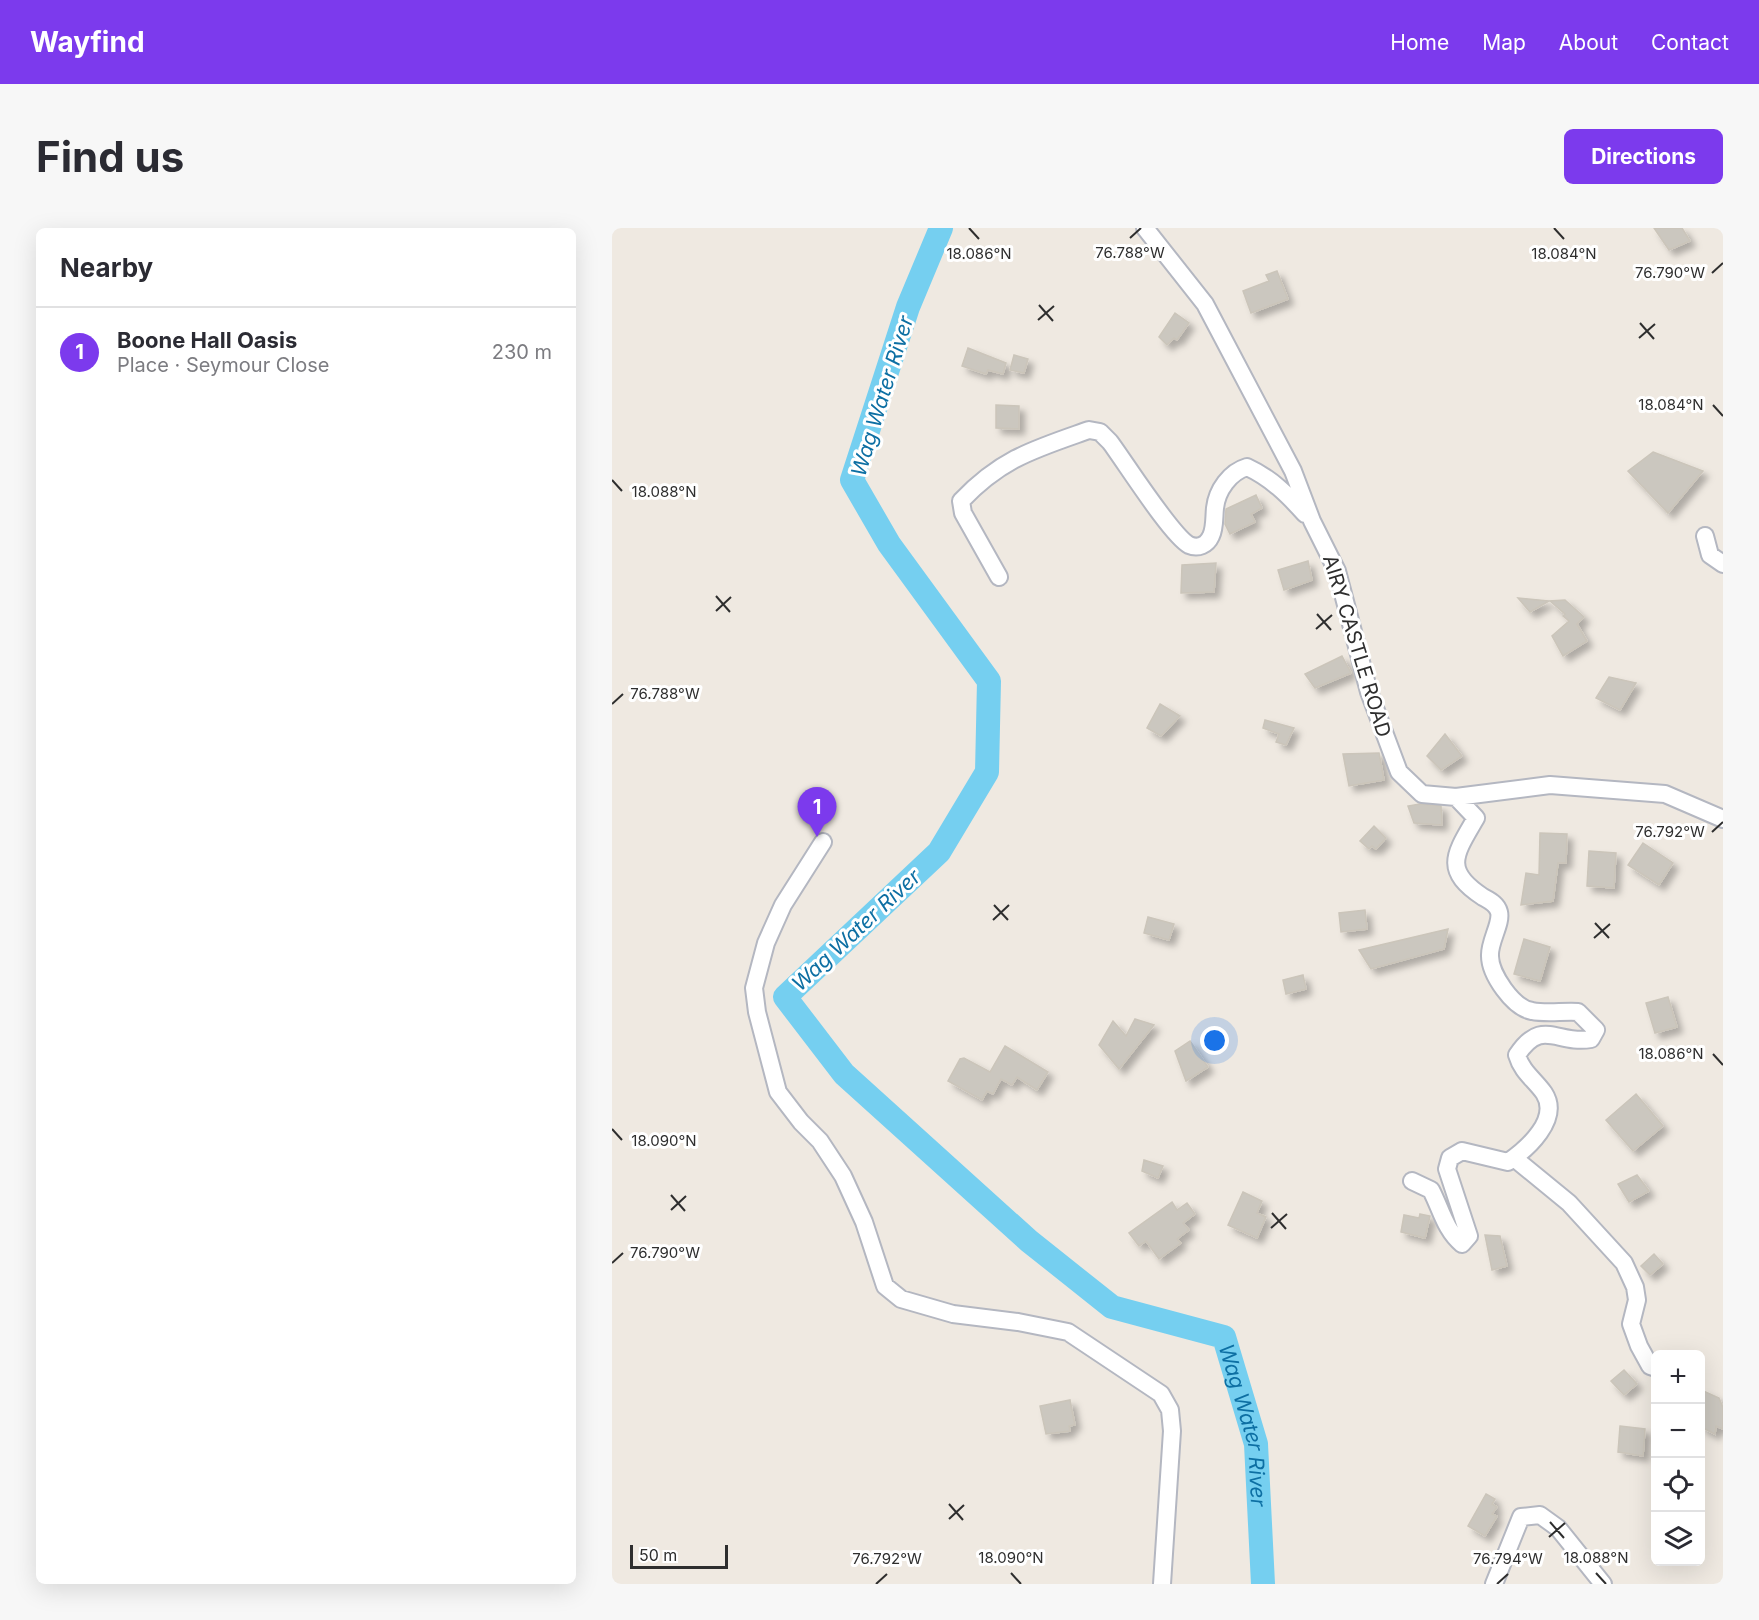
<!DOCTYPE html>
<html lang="en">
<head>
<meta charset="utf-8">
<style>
  body { margin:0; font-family:Inter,sans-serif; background:#f7f7f7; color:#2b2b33 }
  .controls { position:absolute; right:18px; bottom:18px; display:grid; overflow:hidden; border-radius:9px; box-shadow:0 6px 24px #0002 }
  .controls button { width:54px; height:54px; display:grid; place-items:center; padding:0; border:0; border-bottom:2px solid #e1e1e2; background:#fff; color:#2b2b33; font:30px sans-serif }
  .scale { position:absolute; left:18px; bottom:15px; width:98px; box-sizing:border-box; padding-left:6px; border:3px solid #2e2e2e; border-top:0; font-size:16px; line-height:21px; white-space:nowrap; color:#2e2e2e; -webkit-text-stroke:4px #fff; paint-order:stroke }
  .you { position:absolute; left:603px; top:813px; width:21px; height:21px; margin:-15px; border:4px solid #fff; border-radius:50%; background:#1a73e8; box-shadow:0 0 0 9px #1a73e833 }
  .badge { display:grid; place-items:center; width:39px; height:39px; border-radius:50%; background:#7c3aed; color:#fff; font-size:20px; font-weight:700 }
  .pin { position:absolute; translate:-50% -50px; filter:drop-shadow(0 2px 3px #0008) }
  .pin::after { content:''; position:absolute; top:32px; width:21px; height:18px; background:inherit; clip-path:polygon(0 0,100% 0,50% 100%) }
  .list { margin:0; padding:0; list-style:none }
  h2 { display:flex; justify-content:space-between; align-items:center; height:78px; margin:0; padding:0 24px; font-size:26px }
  h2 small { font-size:20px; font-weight:400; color:#7c7c81 }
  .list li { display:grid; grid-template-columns:39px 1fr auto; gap:18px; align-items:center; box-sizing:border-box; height:90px; padding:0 24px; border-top:2px solid #e1e1e2 }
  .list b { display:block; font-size:22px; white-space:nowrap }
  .list p { margin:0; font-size:20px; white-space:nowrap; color:#7c7c81 }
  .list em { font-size:20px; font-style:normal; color:#7c7c81 }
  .icon { flex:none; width:33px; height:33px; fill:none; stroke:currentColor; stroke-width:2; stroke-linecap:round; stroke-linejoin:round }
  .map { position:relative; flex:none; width:1111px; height:1356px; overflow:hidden; border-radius:9px }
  header { display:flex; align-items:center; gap:36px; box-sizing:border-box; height:84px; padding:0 30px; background:#7c3aed; color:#fff }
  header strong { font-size:28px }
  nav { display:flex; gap:33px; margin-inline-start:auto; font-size:21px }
  .intro { display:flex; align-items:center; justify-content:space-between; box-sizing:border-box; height:144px; padding:0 36px }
  h1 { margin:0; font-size:42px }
  .button { padding:15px 27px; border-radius:9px; background:#7c3aed; color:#fff; font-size:21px; font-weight:700 }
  main { display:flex; gap:36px; padding:0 36px }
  aside { flex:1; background:#fff; border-radius:9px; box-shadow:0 6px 24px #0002 }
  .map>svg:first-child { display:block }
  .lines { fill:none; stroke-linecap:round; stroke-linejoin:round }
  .river { stroke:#75cff0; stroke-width:24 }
  .building { fill:#cbc7bf; stroke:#cbc5ba; stroke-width:1.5; filter:url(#shadow) }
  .minor-casing { stroke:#b4b7c1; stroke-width:20 }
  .minor { stroke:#fff; stroke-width:16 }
  .ticks { fill:none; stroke:#2e2e2e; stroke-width:2 }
  .labels { text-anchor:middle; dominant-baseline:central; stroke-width:6; stroke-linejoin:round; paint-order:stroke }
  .street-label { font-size:20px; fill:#2e2e2e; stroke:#fff }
  .water-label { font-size:21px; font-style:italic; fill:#0d6fa3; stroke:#fff }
  .ticks-label { font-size:15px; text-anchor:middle; fill:#2e2e2e; stroke:#fff; stroke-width:6; stroke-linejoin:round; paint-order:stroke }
</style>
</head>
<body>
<header>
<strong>Wayfind</strong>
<nav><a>Home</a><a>Map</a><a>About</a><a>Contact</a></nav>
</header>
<div class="intro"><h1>Find us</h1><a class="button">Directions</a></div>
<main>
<aside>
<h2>Nearby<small></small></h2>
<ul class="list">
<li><span class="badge">1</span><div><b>Boone Hall Oasis</b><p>Place · Seymour Close</p></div><em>230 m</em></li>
</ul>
</aside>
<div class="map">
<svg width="1111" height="1356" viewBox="0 0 1111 1356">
  <defs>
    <filter id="shadow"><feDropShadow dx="5.5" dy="5.5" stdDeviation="3" flood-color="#0004"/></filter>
  </defs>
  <rect width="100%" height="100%" fill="#efe9e1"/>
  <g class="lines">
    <path class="river" id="s1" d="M329,0L296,79L240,252L277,316L377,453L375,544L327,624L173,769L232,846L417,1013L500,1079L612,1109L644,1216L651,1356"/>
  </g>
  <path class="building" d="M1042,0H1070L1078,13L1057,22Z
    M665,43L676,71L639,85L631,63L657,53L654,47Z
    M563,85L577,95L565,112L562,110L555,117L547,109Z
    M356,120L394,135L391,146L376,142L374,146L350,138Z
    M402,127L416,131L412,145L398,142Z
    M384,177L407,178V201L384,200Z
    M1041,224L1091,243L1056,285L1016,243Z
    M644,267L650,280L639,286L643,294L618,306L613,296L614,281Z
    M696,333L700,352L672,362L666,342Z
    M604,335L602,364L569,365L570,337Z
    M906,370L937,373L918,384Z
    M953,372L972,389L965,396L975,413L951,428L940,408L957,393L951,388L953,386L938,373Z
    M730,428L739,445L703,460L693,446Z
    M997,449L1024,455L1008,482L984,470Z
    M548,476L568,488L549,508L535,500Z
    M653,492L682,500L674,517L664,514L667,506L651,500Z
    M833,506L850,528L829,542L815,528Z
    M767,525L772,552L737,558L731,526Z
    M808,576L829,578L830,597L802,595L796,578Z
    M762,598L774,610L764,621L760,618L757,621L748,613Z
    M928,605L955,606L954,635H946L941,673L909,677L914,645L927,647Z
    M1031,615L1061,635L1047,657L1016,637Z
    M977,623L1004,625L1002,660L975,658Z
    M753,682L755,701L729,704L727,685Z
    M536,689L562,696L557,712L532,705Z
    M836,701L832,721L759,741L747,722Z
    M912,711L938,719L928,753L902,746Z
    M691,747L694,761L674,766L671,752Z
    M1056,769L1065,799L1043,805L1034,775Z
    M523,791L542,797L507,841L487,817L501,793L514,808Z
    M578,813L596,839L574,853L563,823Z
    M393,818L436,844L425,862L405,849L400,857L389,851L381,866L375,863L370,872L336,853L348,831L352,830L378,844Z
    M1024,866L1051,898L1021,923L994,892Z
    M532,932L551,938L546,950L530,943Z
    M1025,947L1037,963L1017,974L1006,956Z
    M631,964L650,973L645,985L654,989L645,1010L616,997Z
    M560,974L565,982L575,975L583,986L571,995L577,1002L565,1011L569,1015L547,1031L534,1013L527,1018L517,1005Z
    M808,986L818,988L813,1010L789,1004L792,987L807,990Z
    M873,1007L888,1008L895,1038L880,1042Z
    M1042,1026L1051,1036L1038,1047L1029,1038Z
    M1012,1142L1025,1156L1012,1167L999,1153Z
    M1089,1162L1107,1170L1111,1180V1201L1104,1198L1103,1206L1089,1199Z
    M458,1172L463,1197L457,1198L458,1203L434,1206L428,1178Z
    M1008,1198L1033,1201L1031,1228L1006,1224Z
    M874,1266L883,1271L880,1276L885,1279L880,1286L885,1288L873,1308L856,1298Z"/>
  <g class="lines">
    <defs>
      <path id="minor" d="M533,0L593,76L681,243L700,293L725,343L757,464L787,544L810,566L844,569L938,557L1053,566L1111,591
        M1093,308L1098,327L1111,336
        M387,349L351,285L349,273C390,230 423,221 477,202L488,204L498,214C513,234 559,307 577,317C586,321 595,317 599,308C603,300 602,289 603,280C605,262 618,244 635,239C659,250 676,267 693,286
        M211,614L171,677L154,715L142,760L145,784L166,864L189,894L208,913L231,948L252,994L273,1058L289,1071L341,1086L406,1094L456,1104L549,1166L558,1182L560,1203L550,1356
        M902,930L957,975L1012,1035L1023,1059L1025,1072L1019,1096L1027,1118L1038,1138L1044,1140
        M800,953L819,962C829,981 833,1002 850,1016L857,1008L835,941L838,930L850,923L896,934C915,921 949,891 932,865C922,851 910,844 905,827C930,789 945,817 979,811L984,802L966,784C951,783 934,786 920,783C901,780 878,746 878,728C877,714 890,695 887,684C885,676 878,673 871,669C830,642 843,626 864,590L844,569
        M882,1356L909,1289L928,1287L946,1300L991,1356"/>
    </defs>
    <use href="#minor" class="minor-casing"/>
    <use href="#minor" class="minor"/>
  </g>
  <path class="ticks" d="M357,0L367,11M942,0L952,11M518,10L529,0M1100,45L1111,35M427,77L441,93M426,92L442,78M1028,95L1042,111M1027,110L1043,96M1101,177L1111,188M0,252L10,263M104,368L118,384M104,383L119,369M705,386L719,402M704,401L720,387M0,476L11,466M1100,604L1111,594M382,677L396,692M381,692L397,677M983,695L997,710M982,710L998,696M1101,826L1111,837M0,901L10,912M59,967L73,983M59,982L74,968M660,985L674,1001M659,1000L675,986M0,1035L11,1025M337,1276L351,1292M337,1291L352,1277M938,1294L952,1310M937,1309L953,1295M399,1345L409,1356M984,1345L994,1356M264,1356L275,1346M885,1356L896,1346"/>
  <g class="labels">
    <g class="street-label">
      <text transform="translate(745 418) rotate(73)">AIRY CASTLE ROAD</text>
    </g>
    <g class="water-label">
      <text transform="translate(270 168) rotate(-73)">Wag Water River</text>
      <text transform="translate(244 702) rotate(-43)">Wag Water River</text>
      <text stroke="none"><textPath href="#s1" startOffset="1566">Wag Water River</textPath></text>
    </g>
  </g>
  <g class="ticks-label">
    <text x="518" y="30">76.788°W</text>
    <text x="952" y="31">18.084°N</text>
    <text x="367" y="31">18.086°N</text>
    <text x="1058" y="50">76.790°W</text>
    <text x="1059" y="182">18.084°N</text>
    <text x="52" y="269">18.088°N</text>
    <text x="53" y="471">76.788°W</text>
    <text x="1058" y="609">76.792°W</text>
    <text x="1059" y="831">18.086°N</text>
    <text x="52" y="918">18.090°N</text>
    <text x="53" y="1030">76.790°W</text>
    <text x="399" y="1335">18.090°N</text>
    <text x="984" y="1335">18.088°N</text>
    <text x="275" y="1336">76.792°W</text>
    <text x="896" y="1336">76.794°W</text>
  </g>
</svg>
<div class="controls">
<button>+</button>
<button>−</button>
<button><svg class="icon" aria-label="locate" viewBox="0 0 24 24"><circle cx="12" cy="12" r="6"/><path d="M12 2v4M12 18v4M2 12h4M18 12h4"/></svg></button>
<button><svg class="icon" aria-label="layers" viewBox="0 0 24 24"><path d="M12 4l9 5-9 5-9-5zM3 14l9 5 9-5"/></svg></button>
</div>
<div class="scale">50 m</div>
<div class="you"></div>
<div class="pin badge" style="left:205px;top:609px">1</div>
</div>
</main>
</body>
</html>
